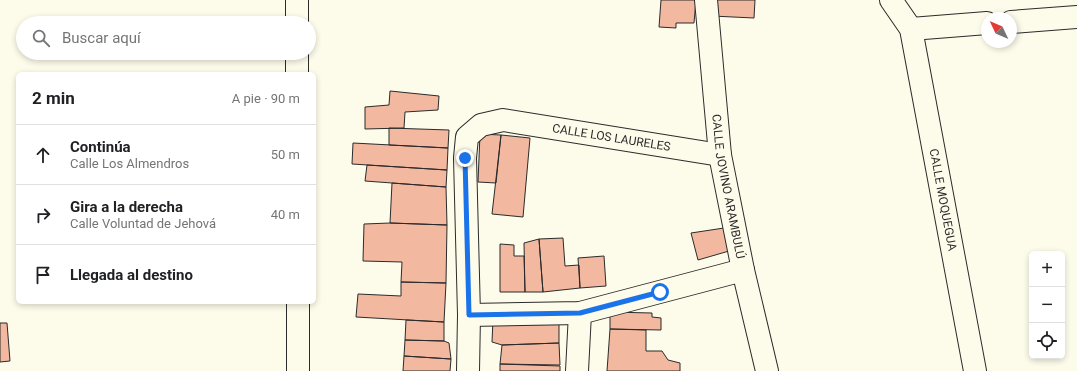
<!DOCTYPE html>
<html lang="es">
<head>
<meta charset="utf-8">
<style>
  body { margin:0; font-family:Roboto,sans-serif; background:#f6f6f6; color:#202124 }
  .controls { position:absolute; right:12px; bottom:12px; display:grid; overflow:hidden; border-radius:6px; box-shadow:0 2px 6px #0003 }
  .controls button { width:36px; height:36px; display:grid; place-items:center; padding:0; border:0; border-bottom:1px solid #e0e0e0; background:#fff; color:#202124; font:20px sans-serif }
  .compass { position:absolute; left:981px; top:12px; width:36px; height:36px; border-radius:50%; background:#fff; box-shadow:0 2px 6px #0003; rotate:314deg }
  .stop { position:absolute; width:12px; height:12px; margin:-9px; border:3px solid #1a73e8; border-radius:50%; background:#fff }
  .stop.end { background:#1a73e8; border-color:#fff; box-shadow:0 1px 4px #0008 }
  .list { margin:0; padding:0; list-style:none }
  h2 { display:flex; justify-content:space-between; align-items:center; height:52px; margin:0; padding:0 16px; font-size:17px }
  h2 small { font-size:13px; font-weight:400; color:#757577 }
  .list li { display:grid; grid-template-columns:26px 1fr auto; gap:12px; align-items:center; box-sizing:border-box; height:60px; padding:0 16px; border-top:1px solid #e0e0e0 }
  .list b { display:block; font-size:15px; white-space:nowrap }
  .list p { margin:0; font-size:13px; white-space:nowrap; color:#757577 }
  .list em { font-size:13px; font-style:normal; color:#757577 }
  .icon { flex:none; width:22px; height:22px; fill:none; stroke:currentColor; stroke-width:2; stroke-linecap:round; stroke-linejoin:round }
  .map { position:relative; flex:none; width:1077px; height:371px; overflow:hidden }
  .search { position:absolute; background:#fff; box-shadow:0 2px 6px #0003; left:16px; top:16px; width:300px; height:44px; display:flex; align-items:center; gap:10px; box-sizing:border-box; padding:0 14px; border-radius:22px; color:#757577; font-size:15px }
  .panel { position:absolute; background:#fff; box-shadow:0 2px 6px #0003; left:16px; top:72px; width:300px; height:232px; border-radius:6px }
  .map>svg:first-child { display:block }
  .building { fill:#f2b8a0; stroke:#2b2b2b }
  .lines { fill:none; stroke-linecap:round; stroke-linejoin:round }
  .street-casing { stroke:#2b2b2b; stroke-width:24 }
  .secondary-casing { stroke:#2b2b2b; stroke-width:24 }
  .street { stroke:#fdfbea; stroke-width:22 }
  .secondary { stroke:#fdfbea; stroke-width:22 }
  .route { stroke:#1a73e8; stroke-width:5 }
  .labels { text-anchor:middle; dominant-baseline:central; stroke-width:3; stroke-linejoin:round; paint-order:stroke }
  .street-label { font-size:12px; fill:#2b2b2b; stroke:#fdfbea }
</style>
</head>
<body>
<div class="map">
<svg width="1077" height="371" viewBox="0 0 1077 371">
  <rect width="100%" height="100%" fill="#fdfbea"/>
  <path class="building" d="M661,0H696L694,23H676V28L659,27Z
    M713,0H755L754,18L712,16Z
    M390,91L439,96L438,110L405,112L404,128L365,129V107L389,105Z
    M389,128L449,130L448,148L389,145Z
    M480,134L501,135L496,183L478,182Z
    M501,135L530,138L523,217L492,214Z
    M353,143L448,148L447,170L352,164Z
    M367,165L447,170L446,187L365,181Z
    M392,183L446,187L447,225L390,223Z
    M390,223L447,225L446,283L401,282L402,262L363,261L364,224Z
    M724,228L729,251L698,260L691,233Z
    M563,238L565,266L579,265L580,288L543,292L539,239Z
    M539,239L543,292H525L524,243Z
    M500,244L514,245V256H524L525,292H500Z
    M604,256L606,286L580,288L578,258Z
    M401,282L446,283L444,322L356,317L358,294L401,296Z
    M610,312L652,313V317L661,318V330L610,329Z
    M493,319L559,322V343L502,345L492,342Z
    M406,320L444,322V341L405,340Z
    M0,323H7L10,361L0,362Z
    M610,329L646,330V351H662L668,360L680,363V371H607Z
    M405,340L444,341L449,343L451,359L404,356Z
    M559,343L560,365L500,364L502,345Z
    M404,356L451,359L450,371H403Z
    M500,364L560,366V371H500Z"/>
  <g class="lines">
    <defs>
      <g id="street">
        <path id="s1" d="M706,0L720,155L743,270L767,371"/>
        <path id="s2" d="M891,0L911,29L975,371"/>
        <path d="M1011,22L1077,17"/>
        <path d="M911,29L987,23"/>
        <path d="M469,315L580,313L743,270"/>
        <path id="s3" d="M468,371L469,315L465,158L467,137L481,125L503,120L720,155"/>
        <path d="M577,371L580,313"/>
      </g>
      <path id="secondary" d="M297,0V23
        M297,53V74
        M298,302V371"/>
    </defs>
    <use href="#street" class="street-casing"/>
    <use href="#secondary" class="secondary-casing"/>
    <use href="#street" class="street"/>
    <use href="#secondary" class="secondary"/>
  </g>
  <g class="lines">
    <path class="route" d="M465,158L469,315L580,313L660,292"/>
  </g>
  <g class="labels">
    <g class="street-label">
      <text stroke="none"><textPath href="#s3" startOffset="385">CALLE LOS LAURELES</textPath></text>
      <text stroke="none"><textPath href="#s1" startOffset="188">CALLE JOVINO ARAMBULÚ</textPath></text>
      <text stroke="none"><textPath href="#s2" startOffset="209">CALLE MOQUEGUA</textPath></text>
    </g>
  </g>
</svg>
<div class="controls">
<button>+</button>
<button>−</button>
<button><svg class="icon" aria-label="locate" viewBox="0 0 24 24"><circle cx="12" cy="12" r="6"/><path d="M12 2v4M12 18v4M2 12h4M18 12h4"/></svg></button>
</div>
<svg class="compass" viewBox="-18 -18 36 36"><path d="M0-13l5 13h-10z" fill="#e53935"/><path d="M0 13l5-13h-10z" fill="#757577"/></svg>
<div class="stop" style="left:660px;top:292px"></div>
<div class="stop end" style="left:465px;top:158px"></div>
<div class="search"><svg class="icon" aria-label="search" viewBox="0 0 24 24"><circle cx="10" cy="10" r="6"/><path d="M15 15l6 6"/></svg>Buscar aquí</div>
<section class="panel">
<h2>2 min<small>A pie · 90 m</small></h2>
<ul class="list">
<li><svg class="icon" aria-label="ahead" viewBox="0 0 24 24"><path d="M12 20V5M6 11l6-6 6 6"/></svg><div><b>Continúa</b><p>Calle Los Almendros</p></div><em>50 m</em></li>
<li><svg class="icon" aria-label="right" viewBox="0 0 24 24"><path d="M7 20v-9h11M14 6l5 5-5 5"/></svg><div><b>Gira a la derecha</b><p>Calle Voluntad de Jehová</p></div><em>40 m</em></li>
<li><svg class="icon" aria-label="arrive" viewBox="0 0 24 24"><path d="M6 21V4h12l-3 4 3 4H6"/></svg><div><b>Llegada al destino</b></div></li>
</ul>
</section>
</div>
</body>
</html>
